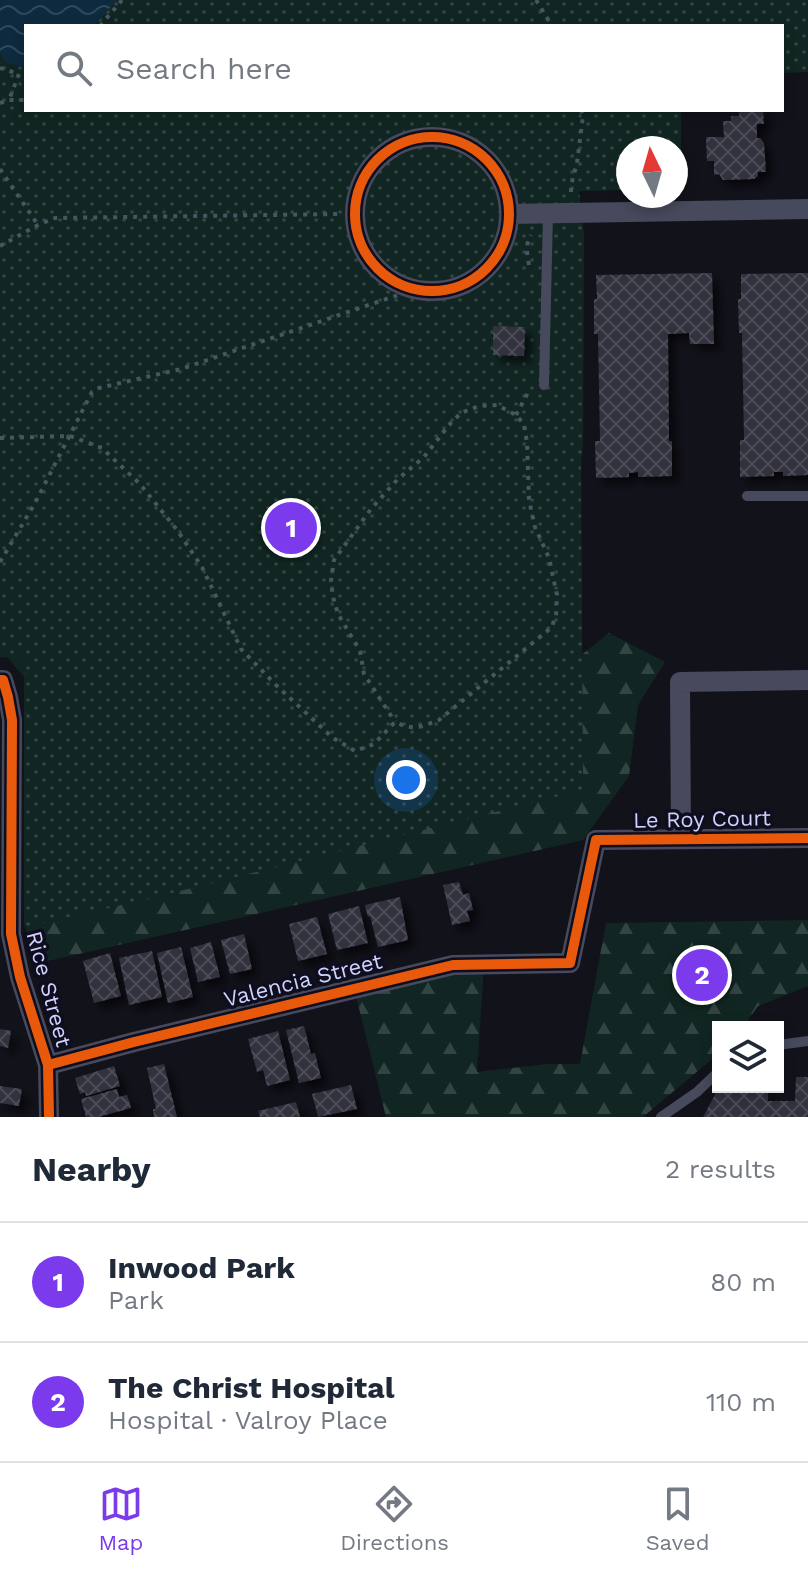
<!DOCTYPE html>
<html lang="en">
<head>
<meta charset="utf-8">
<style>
  body { margin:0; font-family:"Work Sans",sans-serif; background:#f2f2f3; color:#1f2937 }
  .controls { position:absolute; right:24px; bottom:24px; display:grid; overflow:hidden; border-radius:0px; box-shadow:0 4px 12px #0003 }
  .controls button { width:72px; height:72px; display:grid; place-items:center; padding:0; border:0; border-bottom:2px solid #e0e1e3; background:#fff; color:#1f2937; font:40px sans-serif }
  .compass { position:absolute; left:616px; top:136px; width:72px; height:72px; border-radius:50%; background:#fff; box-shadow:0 4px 12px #0003; rotate:355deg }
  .you { position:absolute; left:406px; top:780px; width:28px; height:28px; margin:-20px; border:6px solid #fff; border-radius:50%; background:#1a73e8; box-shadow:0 0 0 12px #1a73e833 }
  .badge { display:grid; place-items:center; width:52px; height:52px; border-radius:50%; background:#7c3aed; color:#fff; font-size:26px; font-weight:700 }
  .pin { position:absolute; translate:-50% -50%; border:4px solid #fff; box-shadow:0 2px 8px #0006 }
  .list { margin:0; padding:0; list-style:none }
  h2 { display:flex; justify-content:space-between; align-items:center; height:104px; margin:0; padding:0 32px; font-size:34px }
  h2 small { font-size:26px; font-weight:400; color:#747a83 }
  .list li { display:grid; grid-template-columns:52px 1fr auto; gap:24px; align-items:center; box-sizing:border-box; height:120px; padding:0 32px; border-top:2px solid #e0e1e3 }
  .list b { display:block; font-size:30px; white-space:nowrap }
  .list p { margin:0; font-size:26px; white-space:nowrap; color:#747a83 }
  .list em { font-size:26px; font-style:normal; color:#747a83 }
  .icon { flex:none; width:44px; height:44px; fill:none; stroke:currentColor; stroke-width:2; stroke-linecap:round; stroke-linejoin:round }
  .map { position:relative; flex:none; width:808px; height:1117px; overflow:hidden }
  .search { position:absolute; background:#fff; box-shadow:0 4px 12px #0003; left:24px; right:24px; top:24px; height:88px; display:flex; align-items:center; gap:20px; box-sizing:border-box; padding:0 28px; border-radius:0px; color:#747a83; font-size:30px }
  .sheet { height:344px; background:#fff }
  nav { display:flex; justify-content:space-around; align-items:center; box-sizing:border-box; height:112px; border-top:2px solid #e0e1e3; background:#fff; font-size:22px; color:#747a83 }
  nav a { display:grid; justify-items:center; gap:4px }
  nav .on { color:#7c3aed }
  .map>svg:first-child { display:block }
  .forest { fill:url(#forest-firs) }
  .park { fill:url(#park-dots) }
  .water { fill:url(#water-waves) }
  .building { fill:url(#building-cross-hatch); filter:url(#shadow) }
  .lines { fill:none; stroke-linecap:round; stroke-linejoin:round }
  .path { stroke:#47575f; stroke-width:4; stroke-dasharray:4 6; stroke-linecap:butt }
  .lane { stroke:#474a5c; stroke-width:10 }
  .street { stroke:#474a5c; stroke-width:20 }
  .cycleway-casing { stroke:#0e0e1f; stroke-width:15 }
  .cycleway { stroke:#e8590c; stroke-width:10 }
  .labels { text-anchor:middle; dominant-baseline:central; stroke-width:7; stroke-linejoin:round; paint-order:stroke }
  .street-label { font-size:22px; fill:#ced2fd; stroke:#0e0e1f }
</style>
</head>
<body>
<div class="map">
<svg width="808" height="1117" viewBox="0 0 808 1117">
  <defs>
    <pattern id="forest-firs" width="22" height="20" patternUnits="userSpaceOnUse" patternTransform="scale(2)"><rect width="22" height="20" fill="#112622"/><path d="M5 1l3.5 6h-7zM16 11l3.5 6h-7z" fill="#324543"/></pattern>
    <pattern id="park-dots" width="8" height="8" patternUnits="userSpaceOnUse" patternTransform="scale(2)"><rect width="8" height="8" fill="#112622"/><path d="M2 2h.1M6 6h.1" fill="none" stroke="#324543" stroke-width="1.8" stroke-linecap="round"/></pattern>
    <pattern id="water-waves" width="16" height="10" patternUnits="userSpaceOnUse" patternTransform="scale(2)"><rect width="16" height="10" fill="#0e2a3e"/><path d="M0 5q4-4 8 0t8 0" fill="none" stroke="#30485b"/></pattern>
    <pattern id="building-cross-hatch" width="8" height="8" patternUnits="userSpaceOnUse" patternTransform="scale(2)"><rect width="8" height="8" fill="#30303d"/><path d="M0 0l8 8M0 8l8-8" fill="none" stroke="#4d4d5a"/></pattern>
    <filter id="shadow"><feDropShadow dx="7" dy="7" stdDeviation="4" flood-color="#0009"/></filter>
  </defs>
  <rect width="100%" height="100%" fill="#12121b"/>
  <path class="forest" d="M609,633L665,662L638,705L629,776L583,840L39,963L24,924V677L2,651L497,722Z
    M808,920V986L758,1006L743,1027H718V1054L643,1117H386L354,988L484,964L477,1072L547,1064H580L606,923Z"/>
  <path class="park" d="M0,0H808V72L782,73V26H26V110H681V189H676V148H628V190L579,191L584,234L583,442L581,462L583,790L148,899L25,927L26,658L0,657Z"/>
  <path class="water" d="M0,0H117L94,26H26L25,68L6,62L0,53Z"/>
  <path class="building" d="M739,110H763L764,124H757V138H760L764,143L766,172H758V176L754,179L723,180L719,174L714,175V161H707L706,137H724L723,121H731V116H739Z
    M712,273L714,344H690L689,333L668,334L669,441H672V476L638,477V472L629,473V477L596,478L595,441H600L598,334H594V299H597L596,275Z
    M808,273V475L783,476V472H774V476L740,477V440H744L742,333H739L738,299H741V274Z
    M493,326L525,327L524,356L493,355Z
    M459,882L463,895L469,893L473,910L467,911L470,921L452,925L443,885Z
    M400,897L408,940L378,947L370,916L368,917L365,905Z
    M359,906L368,943L337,950L328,914Z
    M317,917L327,954L298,961L289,924Z
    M244,934L252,969L230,974L221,940Z
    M211,942L220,977L198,982L190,948Z
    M181,947L193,997L168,1003L157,953Z
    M152,951L162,997L129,1005L119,958Z
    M110,953L121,996L94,1003L83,961Z
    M304,1026L311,1054L315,1053L321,1078L299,1083L286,1030Z
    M0,1029L11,1031L8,1048L0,1046Z
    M278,1031L290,1080L267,1086L263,1070L257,1072L248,1039Z
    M164,1064L177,1117H154L153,1109H156L147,1068Z
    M114,1066L120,1086L86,1096L85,1092L80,1094L75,1078Z
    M796,1077H808V1117H703L719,1087H728L733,1093L741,1087H748L753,1092H768V1101H795Z
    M351,1085L357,1109L318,1117L312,1094Z
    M0,1086L22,1089L19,1106L0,1103Z
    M117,1089L119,1097L127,1095L131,1108L98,1117H86L81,1099Z
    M296,1102L300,1117H260L258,1111Z"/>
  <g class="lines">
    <path class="path" d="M536,0L552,26
      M100,26L122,0
      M0,68L19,74L9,100
      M0,103L9,100H26
      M0,169L38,225
      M571,192V185L577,163L583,116L581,110
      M0,246L38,225L55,218L341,214
      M529,265C527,253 525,245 531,235
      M516,415L530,389
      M0,438L70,436L102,448L140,484L177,530L202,567L241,649L277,686L333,738L355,751L374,744L395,722C414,731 421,727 439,720L552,627L556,614L557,595L549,558L535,527L529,500L527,443L524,424L516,415L497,405L479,406L461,413L449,425L424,457L397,480L371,509L334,560L331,581L333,597L338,614L360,651L364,674L395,722
      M0,562L35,503L92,392L99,388L181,369L398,295"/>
    <path class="lane" d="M544,385L548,214
      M747,496H808
      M778,1045L808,1041
      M661,1117L697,1092L718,1072"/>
    <path class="street" d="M355 214a77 77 0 1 1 154 0a77 77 0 1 1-154 0Z
      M509,214L808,209
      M0,680H3L8,697L12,720L11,934L20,977L48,1065L49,1117
      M681,839L680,682L808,680
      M48,1065L134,1042L453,965L570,963L596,840L808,838"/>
    <defs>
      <path id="cycleway" d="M355 214a77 77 0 1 1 154 0a77 77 0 1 1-154 0Z
        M0,680H3L8,697L12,720L11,934L20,977L48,1065L49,1117
        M48,1065L134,1042L453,965L570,963L596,840L808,838"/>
    </defs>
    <use href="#cycleway" class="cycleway-casing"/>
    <use href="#cycleway" class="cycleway"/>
  </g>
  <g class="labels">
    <g class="street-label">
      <text transform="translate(702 819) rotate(-1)">Le Roy Court</text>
      <text transform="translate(303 980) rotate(-14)">Valencia Street</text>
      <text transform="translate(49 989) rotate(75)">Rice Street</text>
    </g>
  </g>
</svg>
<div class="controls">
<button><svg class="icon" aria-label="layers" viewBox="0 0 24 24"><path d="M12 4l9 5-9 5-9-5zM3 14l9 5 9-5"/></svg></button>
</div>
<svg class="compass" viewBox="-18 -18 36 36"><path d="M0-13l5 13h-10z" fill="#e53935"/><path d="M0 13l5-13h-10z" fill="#747a83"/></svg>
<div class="you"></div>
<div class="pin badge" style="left:291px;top:528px">1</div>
<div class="pin badge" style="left:702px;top:975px">2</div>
<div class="search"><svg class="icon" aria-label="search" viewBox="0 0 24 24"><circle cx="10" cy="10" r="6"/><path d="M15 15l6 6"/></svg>Search here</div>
</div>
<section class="sheet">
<h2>Nearby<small>2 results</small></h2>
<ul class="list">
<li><span class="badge">1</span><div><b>Inwood Park</b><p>Park</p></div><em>80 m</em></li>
<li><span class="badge">2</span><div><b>The Christ Hospital</b><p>Hospital · Valroy Place</p></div><em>110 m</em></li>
</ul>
</section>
<nav>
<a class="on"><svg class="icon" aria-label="map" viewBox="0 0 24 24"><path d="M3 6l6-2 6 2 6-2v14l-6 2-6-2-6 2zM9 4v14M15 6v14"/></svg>Map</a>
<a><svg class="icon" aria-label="directions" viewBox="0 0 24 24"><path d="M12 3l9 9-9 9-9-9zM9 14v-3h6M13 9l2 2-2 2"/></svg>Directions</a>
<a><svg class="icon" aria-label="saved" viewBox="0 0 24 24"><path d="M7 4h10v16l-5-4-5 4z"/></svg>Saved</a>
</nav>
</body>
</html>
